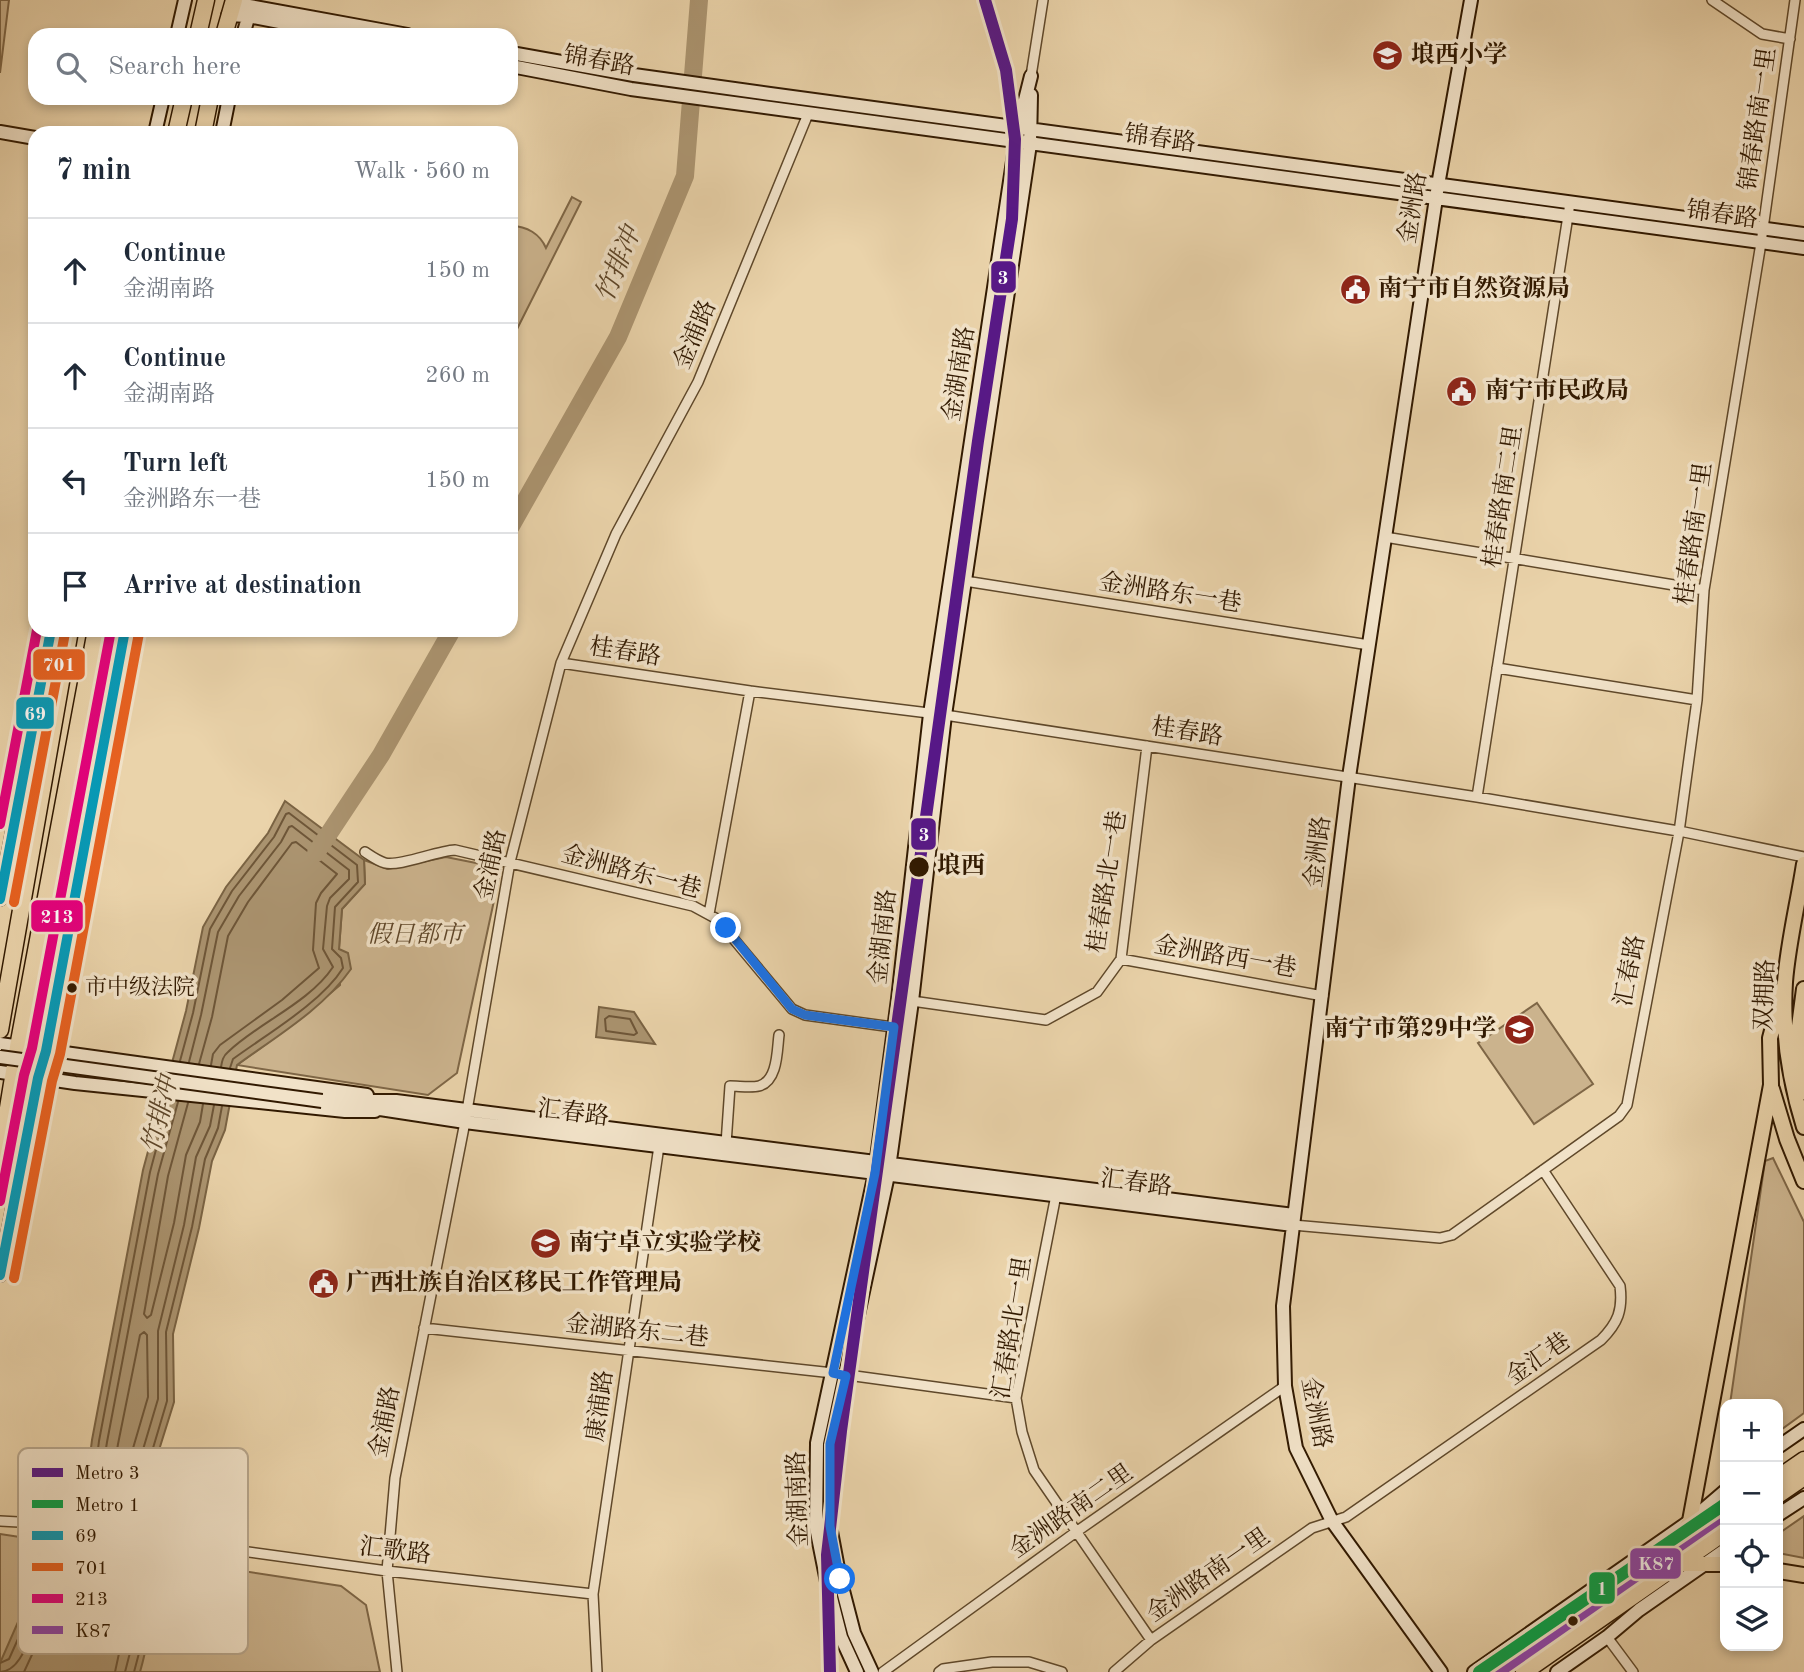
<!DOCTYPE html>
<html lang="en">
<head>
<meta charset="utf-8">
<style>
  body { margin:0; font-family:"Old Standard TT","Noto Serif SC",serif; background:#f6f6f7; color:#1f2937 }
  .controls { position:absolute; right:21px; bottom:21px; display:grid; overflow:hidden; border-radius:14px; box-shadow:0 4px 10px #0003 }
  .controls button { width:63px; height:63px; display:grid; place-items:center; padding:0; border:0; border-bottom:2px solid #e0e1e3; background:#fff; color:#1f2937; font:35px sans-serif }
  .stop { position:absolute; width:21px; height:21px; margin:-16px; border:5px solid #1a73e8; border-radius:50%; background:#fff }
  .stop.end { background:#1a73e8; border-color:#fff; box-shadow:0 2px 7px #0008 }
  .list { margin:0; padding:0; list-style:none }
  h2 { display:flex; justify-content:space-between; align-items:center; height:91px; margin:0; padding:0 28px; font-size:30px }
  h2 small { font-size:23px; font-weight:400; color:#747a83 }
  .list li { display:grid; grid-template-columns:46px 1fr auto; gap:21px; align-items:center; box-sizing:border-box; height:105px; padding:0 28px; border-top:2px solid #e0e1e3 }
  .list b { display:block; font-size:26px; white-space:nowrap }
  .list p { margin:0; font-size:23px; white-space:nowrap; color:#747a83 }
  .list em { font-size:23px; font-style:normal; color:#747a83 }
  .icon { flex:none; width:38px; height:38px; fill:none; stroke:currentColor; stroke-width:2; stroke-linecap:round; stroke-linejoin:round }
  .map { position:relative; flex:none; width:1804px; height:1672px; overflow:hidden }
  .search { position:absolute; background:#fff; box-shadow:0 4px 10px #0003; left:28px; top:28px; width:490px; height:77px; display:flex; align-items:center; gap:18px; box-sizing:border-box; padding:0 24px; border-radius:21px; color:#747a83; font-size:26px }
  .panel { position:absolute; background:#fff; box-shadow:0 4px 10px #0003; left:28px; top:126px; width:490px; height:511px; border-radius:21px }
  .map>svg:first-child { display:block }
  .green { fill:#cbb38d; stroke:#7e6646; stroke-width:2 }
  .water { fill:#ab9470; stroke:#7a6343; stroke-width:2 }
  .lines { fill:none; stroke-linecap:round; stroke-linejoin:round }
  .shore { stroke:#6e5638; stroke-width:2 }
  .river { stroke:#ab9470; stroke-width:18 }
  .street-casing { stroke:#5f482a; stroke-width:12 }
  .secondary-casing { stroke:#311900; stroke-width:16 }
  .primary-casing { stroke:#311900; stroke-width:18 }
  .highway-casing { stroke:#311900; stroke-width:19 }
  .street { stroke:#f1e2c8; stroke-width:9 }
  .secondary { stroke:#f1e2c8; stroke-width:12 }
  .primary { stroke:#ead3aa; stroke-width:14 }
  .highway { stroke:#ead3aa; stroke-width:16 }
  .secondary-bridge-casing { stroke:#311900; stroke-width:16; stroke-linecap:butt }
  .secondary-bridge { stroke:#f1e2c8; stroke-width:12 }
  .bus-1-casing { stroke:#f1e2c8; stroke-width:16 }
  .bus-2-casing { stroke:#f1e2c8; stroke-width:16 }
  .bus-3-casing { stroke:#f1e2c8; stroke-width:16 }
  .bus-4-casing { stroke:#f1e2c8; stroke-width:16 }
  .bus-1 { stroke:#059bb9; stroke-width:10 }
  .bus-2 { stroke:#e86120; stroke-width:10 }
  .bus-3 { stroke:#e5007d; stroke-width:10 }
  .bus-4 { stroke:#8e44ad; stroke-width:10 }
  .metro-1-casing { stroke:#f1e2c8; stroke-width:18 }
  .metro-2-casing { stroke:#f1e2c8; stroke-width:18 }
  .metro-1 { stroke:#571887; stroke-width:12 }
  .metro-2 { stroke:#05a147; stroke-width:12 }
  .route { stroke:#1a73e8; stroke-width:9 }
  .stop-dot { fill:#311900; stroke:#f1e2c8; stroke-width:2.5 }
  .labels { text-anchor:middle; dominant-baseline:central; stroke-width:7; stroke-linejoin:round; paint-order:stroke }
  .bus-label { font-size:22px; fill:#311900; stroke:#f1e2c8; text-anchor:start }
  .poi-label { font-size:24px; font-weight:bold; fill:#311900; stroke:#f1e2c8; text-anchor:start }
  .street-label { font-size:24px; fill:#311900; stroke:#f1e2c8 }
  .stop-label { font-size:24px; font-weight:bold; fill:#311900; stroke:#f1e2c8; text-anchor:start }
  .park-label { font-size:24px; font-style:italic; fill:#5f472a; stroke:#f1e2c8 }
  .water-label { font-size:26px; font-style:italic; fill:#5c4427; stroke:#f1e2c8 }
  .key { fill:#f1e2c8; stroke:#b7a68c; stroke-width:2 }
  .key-label { font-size:19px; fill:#311900 }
  .line-badge { stroke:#f1e2c8; stroke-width:2.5 }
  .badge-label { font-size:19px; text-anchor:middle; font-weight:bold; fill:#fff }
</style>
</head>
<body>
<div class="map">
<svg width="1804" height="1672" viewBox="0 0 1804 1672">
  <rect width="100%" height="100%" fill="#ead3aa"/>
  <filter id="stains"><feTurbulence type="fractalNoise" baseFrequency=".00286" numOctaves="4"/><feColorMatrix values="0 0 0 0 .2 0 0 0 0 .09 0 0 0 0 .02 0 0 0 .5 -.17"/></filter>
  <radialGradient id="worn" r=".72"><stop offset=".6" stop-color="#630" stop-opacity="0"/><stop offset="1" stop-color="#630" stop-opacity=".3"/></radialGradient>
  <path class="green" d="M0,0H9L0,73Z
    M572,197L581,202L511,341V226C527,226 540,234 546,248Z
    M446,857L501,868L457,1073L428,1095L237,1065L299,1020L340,985L339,949L342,909L365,884L364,860L388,869Z
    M1537,1003L1593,1084L1534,1124L1478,1043Z
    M1773,1158L1804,1222V1413L1778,1432V1404H1730L1765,1161Z
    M1804,1516V1558L1778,1553V1534Z
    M0,1534L341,1586L366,1605L380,1672H0Z"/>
  <path class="water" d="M285,801L364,860L365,884L342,909L339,949L348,953L351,969C323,1009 277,1036 237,1065L225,1130L212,1161L199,1228L173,1334L174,1402L154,1466L162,1488C149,1505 132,1537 138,1559C140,1568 146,1576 148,1585C155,1611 147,1647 140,1672H0V1663L25,1606L73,1547L85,1496L92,1440L143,1170L186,1011L203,927L226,887L268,833Z
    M599,1007L634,1012L655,1044L596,1037Z"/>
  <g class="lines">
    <path class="shore" d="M609,1016L630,1019L637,1033L634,1035L606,1031L605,1019Z
      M180,1061L193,1013L210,929L232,891L274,837L286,814L289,813L357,865L358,882L335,907L332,949L341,958L343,968C321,1003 267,1034 233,1059L230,1068
      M189,1062L201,1015L218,932L239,896L281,842L289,827L292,826L349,870V879L330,898L327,906L323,949L333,967C309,1003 258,1023 228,1052C223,1056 222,1061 221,1067
      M199,1064L212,1017L228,936L248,902L292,843L296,842L337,874L321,893L316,903L313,950L319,968L282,1000L220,1045L213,1054L211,1065
      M188,1103L168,1176L144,1314L147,1318L151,1315L174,1223L186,1155L200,1122L203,1104
      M86,1523L92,1497L99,1441L150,1172L169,1101
      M94,1525L107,1442L158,1174L178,1102
      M105,1526L118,1444L140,1335L144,1332L147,1335L148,1397L129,1462L132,1484L124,1496L114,1527
      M125,1529L134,1500L144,1485L139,1463L158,1399V1331L184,1225L196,1157L210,1126L214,1105
      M133,1530L142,1503L154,1487L148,1465L167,1401L166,1332L192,1227L205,1159L218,1128L222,1106
      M113,1540L110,1558L122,1591L123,1635L115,1672
      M123,1541L121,1559L133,1589L134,1637L125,1672
      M132,1542L130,1559L142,1588L143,1638L134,1672
      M0,1663L9,1659L31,1610L79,1551L83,1535
      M0,1672C23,1671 29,1634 38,1617C53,1588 84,1570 92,1537
      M24,1672L48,1620L96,1560L102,1538"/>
    <path class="river" d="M511,526L618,337L685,176L699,0
      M316,853L381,755L452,630"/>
    <defs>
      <path id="street" d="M1712,0L1762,34L1790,39
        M1031,76L1043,0
        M1385,537L1704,590
        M965,581L1369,645
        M561,663L750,691L945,715L1477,797L1684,832L1804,857
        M1497,668L1697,700
        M1477,797L1570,203
        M365,852C371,856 378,861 385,863C399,867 436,851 455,850L693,906L717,919L792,1009L805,1015L907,1029
        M709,914L750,691
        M1121,959L1323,996
        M912,1001L1046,1020L1097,992L1121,959L1147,746
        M726,1144L730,1086C739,1086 751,1088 759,1086C778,1081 777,1050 779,1035
        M1056,1195L1016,1398L1022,1432L1034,1470L1151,1640
        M1293,1225L1440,1238L1452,1235L1619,1116L1627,1105L1679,832L1697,700L1704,590L1761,243L1795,0
        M424,1328L833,1373L1016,1398
        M0,1521L37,1523L387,1571L593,1594
        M1607,1637L1633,1672
        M397,1672L387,1571L395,1478L465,1122L510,862L561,663L616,534L698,382L808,114
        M597,1672L593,1594L659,1146
        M883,1672L1076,1532L1285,1386
        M939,1672L943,1669L992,1662H1029L1062,1672
        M1114,1672L1151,1640L1312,1528L1346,1517L1601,1340C1618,1323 1623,1310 1620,1286L1543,1170"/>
      <path id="secondary" d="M233,3L408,35
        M228,15L248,16L347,35
        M177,35L185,0
        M243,35L251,8
        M511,53L634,75L770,94L1804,234
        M511,66L631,89L1804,248
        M0,132L35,138
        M155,133L163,98
        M222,133L229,98
        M0,899L51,630
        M0,1044L367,1095
        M0,1072L75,1083L345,1111H375
        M322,1101H396L1294,1215
        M367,1107L465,1122L1293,1225
        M0,1275L38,1078L46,1051L125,630
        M1778,1447L1804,1429
        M1778,1515L1804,1498
        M857,1672L841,1637L827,1582L816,1527L817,1443L875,1173L898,999L930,714L1018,128L1031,76
        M872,1672L854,1633L840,1579L830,1526V1445L888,1175L912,1001L945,715L1030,144L1031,95
        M1441,1672L1332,1521L1296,1448L1285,1386L1283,1306L1349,777L1438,185L1471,0
        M1474,1672L1690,1521L1725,1491
        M1557,1672L1607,1637L1639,1610L1725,1550"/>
      <path id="primary" d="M1804,864C1798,903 1788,943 1785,982C1782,1031 1790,1082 1804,1127
        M1804,989L1798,1034L1804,1092
        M1772,1089L1787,1139L1804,1181
        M1672,1551L1690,1521L1771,1085L1770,1038L1785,982
        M1679,1564H1725
        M1778,1571L1804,1575"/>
      <path id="highway" d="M198,35L206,0
        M224,35L234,0
        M176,133L184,98
        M203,133L210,98
        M0,1030L70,630
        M0,1157L18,1047L96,630
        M1778,1478L1804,1460
        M1778,1495L1804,1477
        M1500,1672L1725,1515
        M1524,1672L1725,1532"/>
    </defs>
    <use href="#street" class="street-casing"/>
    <use href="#secondary" class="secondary-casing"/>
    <use href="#primary" class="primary-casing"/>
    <use href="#highway" class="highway-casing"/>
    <use href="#street" class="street"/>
    <use href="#secondary" class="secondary"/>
    <use href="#primary" class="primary"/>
    <use href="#highway" class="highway"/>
    <defs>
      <path id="secondary-bridge" d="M0,1057L322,1101"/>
    </defs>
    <use href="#secondary-bridge" class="secondary-bridge-casing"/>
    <use href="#secondary-bridge" class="secondary-bridge"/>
    <defs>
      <path id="bus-1" d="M0,899L51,630
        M0,1275L38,1078L46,1051L125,630"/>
      <path id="bus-2" d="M14,902L65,633
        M14,1278L52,1081L60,1054L139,633"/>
      <path id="bus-3" d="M0,824L37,630
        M0,1201L24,1075L32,1048L111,630"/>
      <path id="bus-4" d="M1500,1672L1725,1515"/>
    </defs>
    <use href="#bus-1" class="bus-1-casing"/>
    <use href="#bus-2" class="bus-2-casing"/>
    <use href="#bus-3" class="bus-3-casing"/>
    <use href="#bus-4" class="bus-4-casing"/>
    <use href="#bus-1" class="bus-1"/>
    <use href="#bus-2" class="bus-2"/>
    <use href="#bus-3" class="bus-3"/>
    <use href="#bus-4" class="bus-4"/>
    <defs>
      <path id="metro-1" d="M830,1672L827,1555L841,1431L978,441L1012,219L1015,139L1006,70L985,0"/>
      <path id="metro-2" d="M1479,1672L1725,1504"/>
    </defs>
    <use href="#metro-1" class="metro-1-casing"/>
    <use href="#metro-2" class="metro-2-casing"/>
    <use href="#metro-1" class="metro-1"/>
    <use href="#metro-2" class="metro-2"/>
  </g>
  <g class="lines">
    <path class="route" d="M726,928L792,1009L805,1015L894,1027L875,1173L833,1373L846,1376L830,1444V1526L840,1579"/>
  </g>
  <defs>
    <symbol id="school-disc" viewBox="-11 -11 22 22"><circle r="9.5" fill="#8f2418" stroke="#f1e2c8"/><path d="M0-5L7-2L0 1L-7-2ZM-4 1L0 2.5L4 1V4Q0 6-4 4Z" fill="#fff"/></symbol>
    <symbol id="civic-disc" viewBox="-11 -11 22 22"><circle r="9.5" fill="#8f2418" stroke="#f1e2c8"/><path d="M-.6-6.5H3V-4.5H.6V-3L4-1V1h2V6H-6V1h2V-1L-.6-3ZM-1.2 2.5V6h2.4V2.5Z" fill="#fff"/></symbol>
  </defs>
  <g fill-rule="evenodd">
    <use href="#school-disc" x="1370" y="38" width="35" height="35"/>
    <use href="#civic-disc" x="1338" y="272" width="35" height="35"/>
    <use href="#civic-disc" x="1444" y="374" width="35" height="35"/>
    <use href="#school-disc" x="1502" y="1012" width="35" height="35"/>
    <use href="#school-disc" x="528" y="1226" width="35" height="35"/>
    <use href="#civic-disc" x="306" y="1266" width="35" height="35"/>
  </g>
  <g class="stop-dot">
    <circle cx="919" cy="867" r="11"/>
    <circle cx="72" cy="988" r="6"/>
    <circle cx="1573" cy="1621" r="6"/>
  </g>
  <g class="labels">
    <g class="bus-label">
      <text x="85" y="988">市中级法院</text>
    </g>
    <g class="poi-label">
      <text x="1411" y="56">埌西小学</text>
      <text x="1378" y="290">南宁市自然资源局</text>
      <text x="1485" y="392">南宁市民政局</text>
      <text x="1496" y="1030" text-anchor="end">南宁市第29中学</text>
      <text x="569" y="1244">南宁卓立实验学校</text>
      <text x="346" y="1284">广西壮族自治区移民工作管理局</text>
    </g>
    <g class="street-label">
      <text transform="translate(599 62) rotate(10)">锦春路</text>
      <text transform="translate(1759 119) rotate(-82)">锦春路南一里</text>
      <text transform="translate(1160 140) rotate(8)">锦春路</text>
      <text transform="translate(1414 208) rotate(-81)">金洲路</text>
      <text transform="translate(1722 216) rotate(8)">锦春路</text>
      <text transform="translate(696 335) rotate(-67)">金浦路</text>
      <text transform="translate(960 374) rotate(-81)">金湖南路</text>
      <text transform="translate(1504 497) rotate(-81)">桂春路南二里</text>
      <text transform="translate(1695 534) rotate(-82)">桂春路南一里</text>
      <text transform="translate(1170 594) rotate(9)">金洲路东一巷</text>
      <text transform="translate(625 653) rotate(9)">桂春路</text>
      <text transform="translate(1187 733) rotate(9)">桂春路</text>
      <text transform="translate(1319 852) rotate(-83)">金洲路</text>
      <text transform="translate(492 865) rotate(-78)">金浦路</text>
      <text transform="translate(631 873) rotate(15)">金洲路东一巷</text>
      <text transform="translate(1108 882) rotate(-81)">桂春路北一巷</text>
      <text transform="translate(884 937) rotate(-84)">金湖南路</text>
      <text transform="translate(1225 958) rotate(10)">金洲路西一巷</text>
      <text transform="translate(1631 971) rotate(-79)">汇春路</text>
      <text transform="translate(1766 995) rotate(-88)">双拥路</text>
      <text transform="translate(573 1114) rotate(7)">汇春路</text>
      <text transform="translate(1136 1184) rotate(7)">汇春路</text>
      <text transform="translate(1013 1328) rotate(-81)">汇春路北一里</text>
      <text transform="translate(637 1332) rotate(6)">金湖路东二巷</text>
      <text transform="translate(1539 1360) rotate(-35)">金汇巷</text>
      <text transform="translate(601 1406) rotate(-82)">康浦路</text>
      <text transform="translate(1315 1413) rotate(79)">金洲路</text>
      <text transform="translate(386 1422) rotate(-79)">金浦路</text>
      <text transform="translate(799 1499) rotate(-92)">金湖南路</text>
      <text transform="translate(1072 1512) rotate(-35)">金洲路南二里</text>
      <text transform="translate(395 1552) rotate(7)">汇歌路</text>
      <text transform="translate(1209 1576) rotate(-35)">金洲路南一里</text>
    </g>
    <g class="stop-label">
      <text x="937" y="867">埌西</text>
    </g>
    <g class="park-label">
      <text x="415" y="936">假日都市</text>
    </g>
    <g class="water-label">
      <text transform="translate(619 265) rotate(-68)">竹排冲</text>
      <text transform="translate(161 1115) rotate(-77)">竹排冲</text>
    </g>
  </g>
  <rect x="18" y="1448" width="230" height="206" rx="10" class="key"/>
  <rect x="32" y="1468" width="31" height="9" fill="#571887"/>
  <rect x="32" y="1500" width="31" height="8" fill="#05a147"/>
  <rect x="32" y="1531" width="31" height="9" fill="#059bb9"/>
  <rect x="32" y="1563" width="31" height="8" fill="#e86120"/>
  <rect x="32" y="1594" width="31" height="9" fill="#e5007d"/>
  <rect x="32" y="1626" width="31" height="8" fill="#8e44ad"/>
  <g class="key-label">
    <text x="75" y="1479">Metro 3</text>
    <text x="75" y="1511">Metro 1</text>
    <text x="75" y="1542">69</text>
    <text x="75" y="1574">701</text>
    <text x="75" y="1605">213</text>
    <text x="75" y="1637">K87</text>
  </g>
  <g class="line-badge">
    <rect x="990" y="260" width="27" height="34" rx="7" fill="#571887"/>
    <rect x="32" y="648" width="54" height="33" rx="7" fill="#e86120"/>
    <rect x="15" y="696" width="40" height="34" rx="7" fill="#059bb9"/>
    <rect x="910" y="817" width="27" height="34" rx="7" fill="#571887"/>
    <rect x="30" y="899" width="54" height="34" rx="7" fill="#e5007d"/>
    <rect x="1629" y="1547" width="53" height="33" rx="7" fill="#8e44ad"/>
    <rect x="1588" y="1571" width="28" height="34" rx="7" fill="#05a147"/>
  </g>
  <g class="badge-label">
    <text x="1003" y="284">3</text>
    <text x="59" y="671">701</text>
    <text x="35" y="720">69</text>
    <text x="924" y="841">3</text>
    <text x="57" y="923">213</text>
    <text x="1656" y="1570">K87</text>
    <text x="1602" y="1595">1</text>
  </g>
  <rect width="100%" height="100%" filter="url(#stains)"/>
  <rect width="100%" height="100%" fill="url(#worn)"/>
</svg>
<div class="controls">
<button>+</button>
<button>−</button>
<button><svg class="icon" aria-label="locate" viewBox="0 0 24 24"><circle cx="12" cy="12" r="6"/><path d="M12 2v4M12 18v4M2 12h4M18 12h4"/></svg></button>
<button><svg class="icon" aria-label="layers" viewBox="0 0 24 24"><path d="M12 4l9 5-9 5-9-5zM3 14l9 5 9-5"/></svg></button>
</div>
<div class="stop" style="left:840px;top:1579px"></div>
<div class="stop end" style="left:726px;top:928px"></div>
<div class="search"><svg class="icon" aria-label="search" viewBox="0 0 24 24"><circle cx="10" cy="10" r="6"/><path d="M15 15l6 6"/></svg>Search here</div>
<section class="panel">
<h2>7 min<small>Walk · 560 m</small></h2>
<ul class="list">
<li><svg class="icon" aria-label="ahead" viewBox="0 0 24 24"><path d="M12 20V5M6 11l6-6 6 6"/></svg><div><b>Continue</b><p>金湖南路</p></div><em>150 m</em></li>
<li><svg class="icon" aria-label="ahead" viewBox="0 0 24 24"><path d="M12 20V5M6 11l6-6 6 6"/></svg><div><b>Continue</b><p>金湖南路</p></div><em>260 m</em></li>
<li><svg class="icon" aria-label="left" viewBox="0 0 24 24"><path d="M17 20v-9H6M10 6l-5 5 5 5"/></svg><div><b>Turn left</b><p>金洲路东一巷</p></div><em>150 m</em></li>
<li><svg class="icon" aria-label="arrive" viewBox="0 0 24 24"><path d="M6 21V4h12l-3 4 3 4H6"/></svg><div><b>Arrive at destination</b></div></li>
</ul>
</section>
</div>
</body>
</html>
